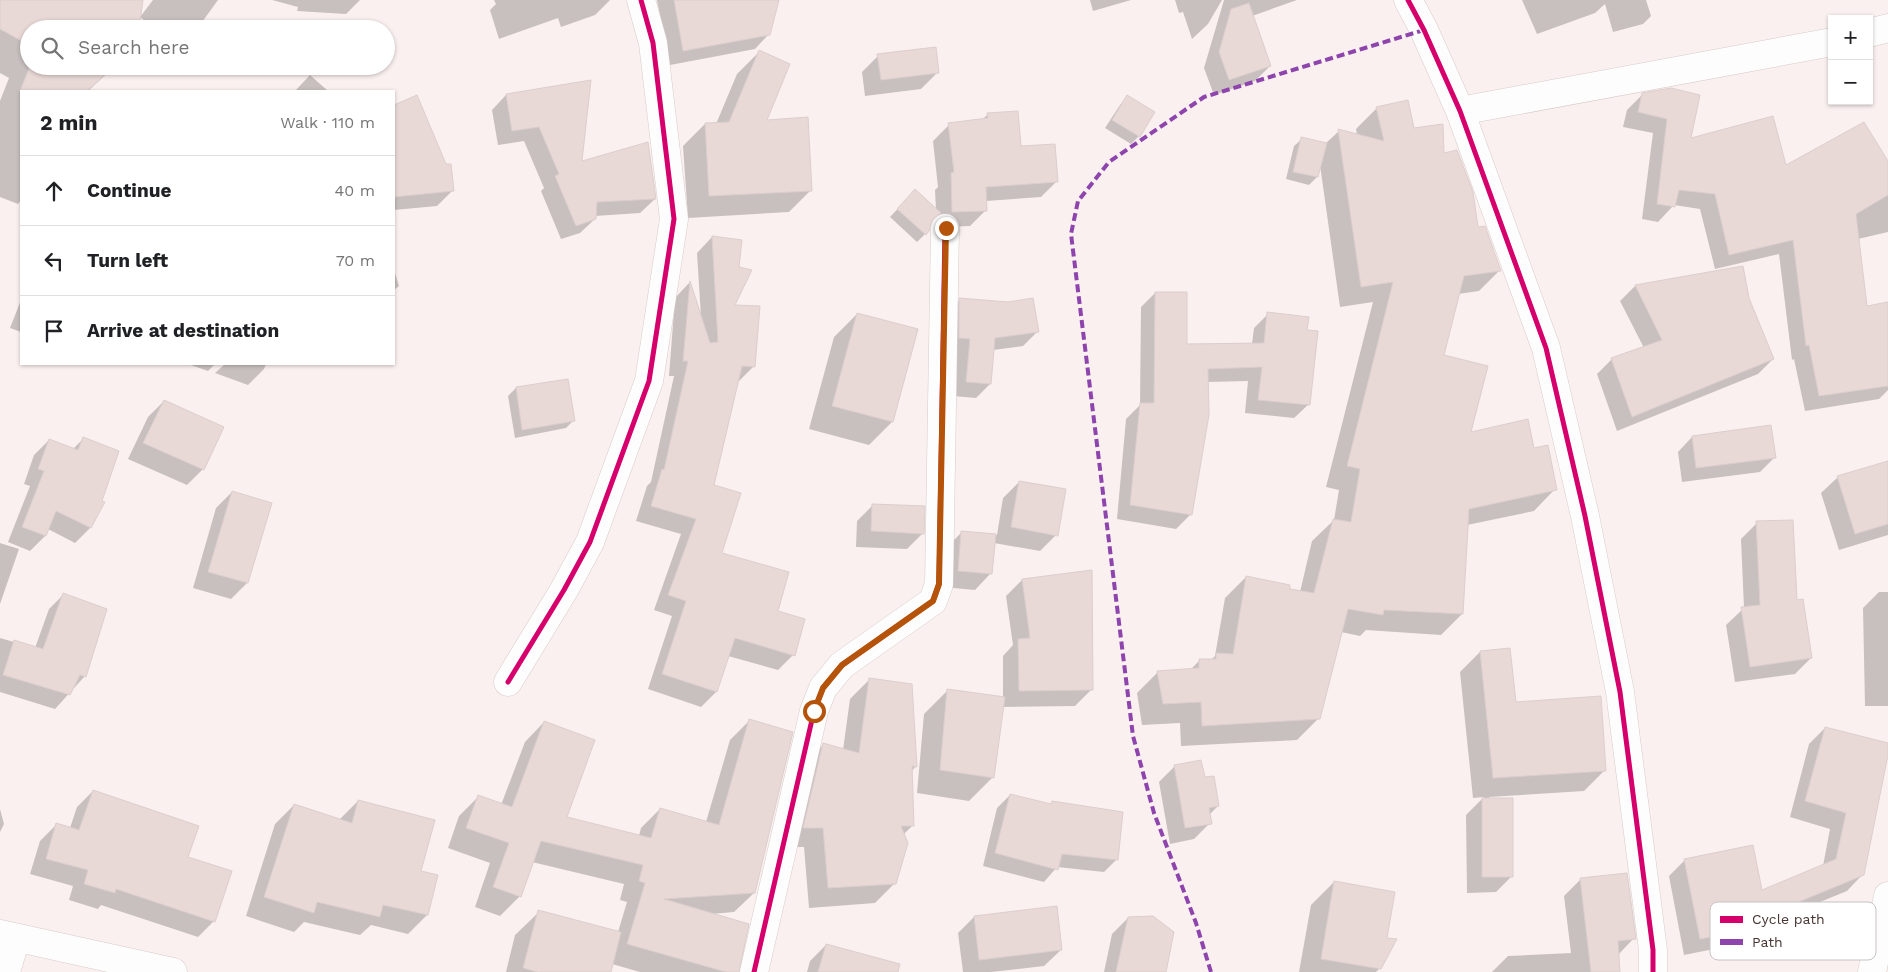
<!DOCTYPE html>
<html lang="en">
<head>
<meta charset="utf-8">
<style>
  body { margin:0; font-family:"Work Sans",sans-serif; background:#f6f6f6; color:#202124 }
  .controls { position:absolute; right:15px; top:15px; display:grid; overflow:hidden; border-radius:0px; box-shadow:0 1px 4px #0004 }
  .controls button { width:45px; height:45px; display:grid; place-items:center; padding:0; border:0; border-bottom:1px solid #e0e0e0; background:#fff; color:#202124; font:25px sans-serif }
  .stop { position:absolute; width:15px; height:15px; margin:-11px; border:4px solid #b45309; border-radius:50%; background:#fff }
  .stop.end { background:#b45309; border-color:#fff; box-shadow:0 1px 5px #0008 }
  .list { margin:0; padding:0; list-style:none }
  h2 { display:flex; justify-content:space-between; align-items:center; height:65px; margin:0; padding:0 20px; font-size:21px }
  h2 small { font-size:16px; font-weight:400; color:#757577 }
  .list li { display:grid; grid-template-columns:32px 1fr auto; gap:15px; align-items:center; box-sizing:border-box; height:70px; padding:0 20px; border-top:1px solid #e0e0e0 }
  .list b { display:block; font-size:19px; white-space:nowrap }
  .list em { font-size:16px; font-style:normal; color:#757577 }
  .icon { flex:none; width:28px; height:28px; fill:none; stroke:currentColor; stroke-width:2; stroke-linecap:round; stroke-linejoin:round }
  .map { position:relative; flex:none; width:1888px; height:972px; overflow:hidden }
  .search { position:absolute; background:#fff; box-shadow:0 1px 4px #0004; left:20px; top:20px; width:375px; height:55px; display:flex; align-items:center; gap:12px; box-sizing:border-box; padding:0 18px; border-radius:28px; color:#757577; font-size:19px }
  .panel { position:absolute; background:#fff; box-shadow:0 1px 4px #0004; left:20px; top:90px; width:375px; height:275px; border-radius:0px }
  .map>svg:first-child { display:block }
  .shadow { fill:#0003 }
  .building { fill:#e9d9d6; stroke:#dbcecd }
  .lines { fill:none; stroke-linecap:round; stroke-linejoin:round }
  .minor-casing { stroke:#d7cbc9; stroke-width:29 }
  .minor { stroke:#fefdfd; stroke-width:28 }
  .quiet { stroke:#8e44ad; stroke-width:4; stroke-dasharray:8 4; stroke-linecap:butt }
  .cycleway-casing { stroke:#fff; stroke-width:8 }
  .cycleway { stroke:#d6006c; stroke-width:5 }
  .route { stroke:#b45309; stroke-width:6 }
  .key { fill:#fff; stroke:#c8c2c2; stroke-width:1 }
  .key-label { font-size:14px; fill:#463533 }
</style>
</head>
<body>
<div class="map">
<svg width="1888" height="972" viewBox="0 0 1888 972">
  <rect width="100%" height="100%" fill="#faf0ef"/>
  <path class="shadow" d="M0,0H140L29,29V66H115L88,91H21V200L18,204L0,197V101L9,78L0,73Z
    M153,0H218L197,29H155L140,17Z
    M272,0H360L346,14L297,11L298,7Z
    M494,0H610L595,15L561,27L558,18L499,39L490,10L496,4Z
    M657,0H778L769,34L755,49L670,65Z
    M1090,0H1131L1093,11Z
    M1175,0H1222L1208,24L1192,39L1183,12L1179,13Z
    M1224,0H1297L1252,16L1270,66L1255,81L1214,95L1204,68Z
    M1522,0H1646L1651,16L1643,24L1613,32L1605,4L1595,13L1537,34Z
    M759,52L765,121L811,190L789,212L688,218L683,146L705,124H716L737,74Z
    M878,56L937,73L921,89L865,96L862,72Z
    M310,75L328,91H295Z
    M590,81L580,163L655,199L640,213L595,216V219L580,233L561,239L541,191L544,188L524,141L498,145L492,110L506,95Z
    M1643,94L1689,139L1786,167L1888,164V232L1858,239L1866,307L1888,303V390L1879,399L1805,411L1794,359L1792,360L1779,254L1715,269L1700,209L1674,205L1658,222L1642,219L1653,133L1623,127L1627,110Z
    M416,97L453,190L437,206L394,210V106Z
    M1127,97L1139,136L1131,144L1105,128L1120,105Z
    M1377,108L1413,129L1443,154L1477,229L1500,270L1479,291L1458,294L1443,356L1469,433L1555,489L1534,511L1467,525L1462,614L1441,635L1366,630L1360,636L1341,632L1319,718L1297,740L1181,746L1180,723L1142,725L1137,693L1158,672L1190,670L1200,660H1211L1215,656L1225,598L1246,577L1300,592L1312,541L1334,520L1339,490L1326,487L1373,302L1340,307L1320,165L1317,177L1309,185L1286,179L1294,146L1302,139L1325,144L1339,131L1357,135L1356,129Z
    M988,114L1019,148L1057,181L1041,197L986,201V210L970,226L936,227V217L930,222L928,231L917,242L890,217L908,198L936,210L935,190L938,187L933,141L949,125L982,120Z
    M712,237L753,367L738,382L713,486L720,554L776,612L793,655L778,670L728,656L716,692L701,707L648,689L672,616L654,610L681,534L636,521L647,486L651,482L674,376H669L675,298L689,283L701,317L697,253Z
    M1742,268L1748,298L1773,359L1758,374L1617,431L1597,374L1611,360L1644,348L1620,301L1635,286Z
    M394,270L399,286L394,290Z
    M1155,293L1185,345L1252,344L1254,328L1268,314L1306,331L1309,404L1294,418L1245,413L1248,381L1207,382L1191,514L1176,529L1117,519L1126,419L1140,405L1141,307Z
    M21,300V332L10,328Z
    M960,300L1038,331L1023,346L993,350L990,384L976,398L953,396L945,314Z
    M857,314L892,422L869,445L809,429L834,337Z
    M188,364H215L208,371Z
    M225,364H266L264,369L248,385L215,373Z
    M516,388L574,420L566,428L515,438L508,396Z
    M164,401L203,469L187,485L128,459L148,417Z
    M1692,437L1774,458L1760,472L1682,482L1678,452Z
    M83,439L90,528L75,543L48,529L45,536L30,551L8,542L30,486L24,484L34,455L49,440L73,449Z
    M1888,462V535L1839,550L1821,493L1838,477Z
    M1019,482L1056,535L1040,551L994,543L991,573L975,590L942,587L946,548L962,532L997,535L1003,498Z
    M232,492L271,504L247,583L231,599L193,588L216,508Z
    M873,505L923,533L907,549L856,547L857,521Z
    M1757,523L1796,601L1811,658L1795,674L1735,682L1726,625L1744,608L1741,539Z
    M0,543L19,549L0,604Z
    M1022,580L1091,690L1075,706L1002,707L993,777L969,801L917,793L924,714L948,690L1003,698V656L1013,645L1006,596Z
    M1879,592H1888V706H1865L1863,608Z
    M63,595L85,676L55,709L0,692V638L35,648L49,609Z
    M1480,652L1515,703L1605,770L1584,791L1489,797L1512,876L1496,892L1467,893L1466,815L1484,797L1473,798L1460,672Z
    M870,679L916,766L911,772L912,826L903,835L895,883L875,903L809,908L804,847H784L803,764L823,745L843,750L850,699Z
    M749,721L754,893L734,912L711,914L738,972H640L612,964L609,972H506L515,935L539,912L618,932L627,902L620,900L624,884L532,862L520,896L500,916L475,907L490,863L448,848L459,816L478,797L501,805L525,742L544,722L565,818L639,836L641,828L660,809L706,822L730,740Z
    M1825,728L1888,745L1863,874L1847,891L1741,934L1729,946L1684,955L1669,876L1685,860L1761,892L1823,866L1830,829L1790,817L1809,744Z
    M1175,766L1204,778L1218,806L1209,815L1210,823L1194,839L1170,844L1159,782Z
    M93,791L187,858L214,921L198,937L101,905L98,909L69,900L73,886L30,874L40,841L56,825L70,828L77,807Z
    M1010,795L1050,805L1052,802L1117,859L1104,872L1057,867L1044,882L983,866L997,808Z
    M358,801L420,872L427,915L408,934L371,925L360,935L304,922L294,932L246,916L275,824L294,805L339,820Z
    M0,809L4,824L0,832Z
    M1580,880L1634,938L1618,955L1619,972H1492L1508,956L1571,953L1564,896Z
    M1334,882L1380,968L1376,972H1299L1311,905Z
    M974,917L1061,950L1044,966L991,972H963L958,933Z
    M1128,918L1164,972H1104L1112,934Z
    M826,945L871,972H807L810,961Z"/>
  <path class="building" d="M0,0H143L139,29H29V45L0,29Z
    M674,0H779L770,35L683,51Z
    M1249,3L1271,66L1229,80L1219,52L1231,9Z
    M936,47L939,73L881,80L877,54Z
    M759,50L790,64L767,120L808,117L812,191L709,196L705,123L729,122Z
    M30,66H115L87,91H20Z
    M591,80L582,161L648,142L656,199L597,202L596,219L576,226L555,176L559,174L539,127L512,131L506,94Z
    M1671,88L1700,95L1691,138L1773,116L1786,165L1864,122L1888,161V195L1856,214L1867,306L1888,302V386L1819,396L1809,345L1806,346L1793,240L1729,255L1715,194L1679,190L1675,207L1657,204L1667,119L1638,112L1642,93Z
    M417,95L446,164H451L454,191L394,197V105Z
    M1127,95L1155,112L1140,137L1112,120Z
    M1408,100L1414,128L1443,124L1444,153L1457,150L1473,192L1478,227L1485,226L1501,271L1464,276L1444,355L1488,366L1471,432L1528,419L1534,448L1548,445L1557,490L1469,509L1463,614L1384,610L1383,615L1348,609L1320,719L1202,726L1201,702L1163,704L1157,671L1199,668V659H1216V653L1233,654L1246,576L1290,585V589L1314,593L1333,519L1351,522L1360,469L1347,466L1393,282L1361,287L1338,129L1384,141L1376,107Z
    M1018,111L1021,146L1055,144L1058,182L986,187L987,211L952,212L951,173L954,172L948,123L988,118L987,113Z
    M1301,137L1327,143L1318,177L1293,172Z
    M915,189L941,213L932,220L929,231L926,235L897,209Z
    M712,236L742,240L739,267L752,270L735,305L760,306L755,367L742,366L714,485L741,493L722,553L789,572L778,611L805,619L795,656L735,638L717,692L662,674L686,601L668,595L696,519L651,506L662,469L664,470L688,361H683L690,281L710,343L718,342Z
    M1743,266L1749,298L1774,359L1632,417L1611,358L1662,340L1635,285Z
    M1155,292H1187V344L1264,343L1267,312L1309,317L1307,330L1318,331L1310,405L1258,400L1262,367L1208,369L1209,415L1192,515L1130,505L1140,403H1154Z
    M959,298L1008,302L1033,298L1039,332L995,338L991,384L966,382L970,339L959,338Z
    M857,313L918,329L893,422L832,406Z
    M568,379L575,421L522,430L516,387Z
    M164,400L224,427L204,470L143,443Z
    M1771,425L1776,458L1696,468L1692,436Z
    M83,437L119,451L102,501L105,502L91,528L56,511L46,536L22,527L44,471L38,469L49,439L78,450Z
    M1888,461V524L1855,534L1837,476Z
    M1019,481L1066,489L1058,536L1011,527Z
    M232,491L272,503L248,583L208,572Z
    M872,504L925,506L924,534L871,531Z
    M1793,520L1797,600L1803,599L1812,658L1750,667L1741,607L1760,605L1756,521Z
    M961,531L996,534L992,574L958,571Z
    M1092,570L1093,690L1019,691L1018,639L1030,638L1022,579Z
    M63,593L107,609L86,677L80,675L70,695L3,675L14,640L43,649Z
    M1510,648L1516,702L1601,696L1606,771L1493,778L1480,651Z
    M869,678L912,684L917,767L912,766L914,826H901L908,843L896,884L828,888L823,828H803L823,743L859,753Z
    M947,689L1005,697L994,778L940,770Z
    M749,719L793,732L755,893L664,899L749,924L739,972H726L627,944L645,883L639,881L643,865L541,841L521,897L493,887L509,843L466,828L478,795L512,807L544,721L595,740L567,817L651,838L660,808L719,825Z
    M1825,727L1888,743V755L1864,875L1745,924L1746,931L1700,939L1684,859L1753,845L1762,890L1836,859L1846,813L1805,801Z
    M1201,760L1205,777L1214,776L1219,806L1209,808L1212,824L1185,828L1174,765Z
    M93,790L199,826L188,857L232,871L215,922L116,889L115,893L84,884L88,870L46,859L56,823L79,830Z
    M1010,794L1051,804L1052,801L1123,812L1118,860L1062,854L1058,870L995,853Z
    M1482,798H1513V877H1482Z
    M358,800L435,820L421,871L438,875L428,915L383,905L380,917L317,902L314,913L264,897L294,804L352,823Z
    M1627,873L1636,939L1618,941L1620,972H1591L1580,878Z
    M1334,881L1395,892L1387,938L1397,939L1381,969L1321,959Z
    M1057,906L1062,950L979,960L974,916Z
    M538,910L621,932L611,972H537L523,968Z
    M1153,916L1174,932L1166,972H1116L1128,917Z
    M826,944L900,964L898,972H818Z"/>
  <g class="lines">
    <defs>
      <path id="minor" d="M1408,0L1424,30L1460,111L1546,348L1585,516L1620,692L1653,950V972
        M1869,33L1888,28
        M1460,111L1832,42
        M508,682L564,590L590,542L649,381L674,219L653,43L641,0
        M0,934L173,972
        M6,972L16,938
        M754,972L814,711L823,688L842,665L933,601L939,584L945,228
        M1872,972L1888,896"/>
    </defs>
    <use href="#minor" class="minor-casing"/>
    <use href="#minor" class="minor"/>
    <path class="quiet" d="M1211,972L1196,923L1154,813L1133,736L1071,234L1078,201L1109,162L1204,97L1424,30"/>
    <defs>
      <path id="cycleway" d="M1408,0L1424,30L1460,111L1546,348L1585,516L1620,692L1653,950V972
        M508,682L564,590L590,542L649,381L674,219L653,43L641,0
        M754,972L814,711L823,688L842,665L933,601L939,584L945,228"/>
    </defs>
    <use href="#cycleway" class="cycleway-casing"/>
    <use href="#cycleway" class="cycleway"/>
  </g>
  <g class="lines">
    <path class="route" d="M814,711L823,688L842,665L933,601L939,584L946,228"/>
  </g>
  <rect x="1710" y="902" width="166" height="58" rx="8" class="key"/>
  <rect x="1720" y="916" width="23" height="7" fill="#d6006c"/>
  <rect x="1720" y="939" width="23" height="6" fill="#8e44ad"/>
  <g class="key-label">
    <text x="1752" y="924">Cycle path</text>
    <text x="1752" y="947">Path</text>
  </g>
</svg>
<div class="controls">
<button>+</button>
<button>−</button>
</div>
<div class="stop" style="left:814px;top:711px"></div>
<div class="stop end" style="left:946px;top:228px"></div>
<div class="search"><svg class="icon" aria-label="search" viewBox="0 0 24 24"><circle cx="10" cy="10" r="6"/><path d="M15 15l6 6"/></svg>Search here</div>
<section class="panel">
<h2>2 min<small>Walk · 110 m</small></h2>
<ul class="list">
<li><svg class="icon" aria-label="ahead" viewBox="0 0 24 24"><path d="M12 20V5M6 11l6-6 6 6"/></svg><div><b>Continue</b></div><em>40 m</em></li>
<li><svg class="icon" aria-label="left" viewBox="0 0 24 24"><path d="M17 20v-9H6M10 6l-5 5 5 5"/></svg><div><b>Turn left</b></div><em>70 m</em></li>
<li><svg class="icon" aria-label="arrive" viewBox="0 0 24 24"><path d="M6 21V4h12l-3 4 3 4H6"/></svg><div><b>Arrive at destination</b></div></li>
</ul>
</section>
</div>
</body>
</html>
